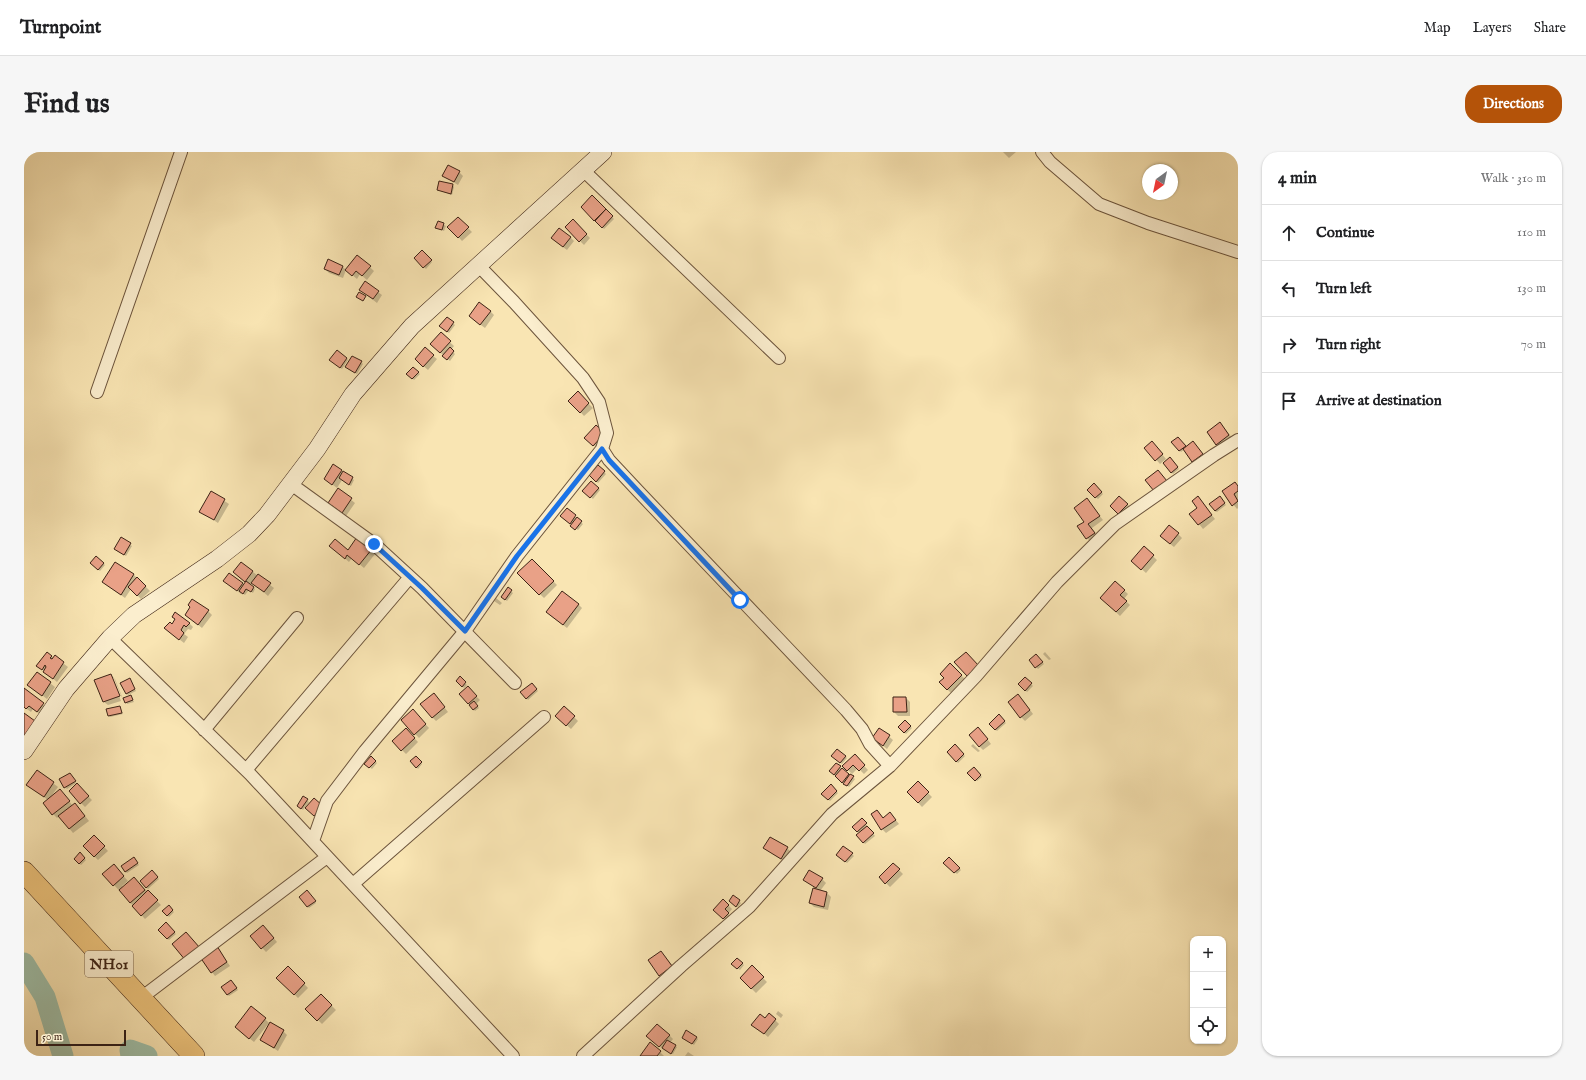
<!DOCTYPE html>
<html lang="en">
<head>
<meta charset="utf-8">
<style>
  body { margin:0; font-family:"IM FELL English",serif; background:#f6f6f6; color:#202124 }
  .controls { position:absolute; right:12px; bottom:12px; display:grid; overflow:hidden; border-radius:8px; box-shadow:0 1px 3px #0004 }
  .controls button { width:36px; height:36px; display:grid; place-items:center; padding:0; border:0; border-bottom:1px solid #e0e0e0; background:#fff; color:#202124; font:20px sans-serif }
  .compass { position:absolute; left:1118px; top:12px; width:36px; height:36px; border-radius:50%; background:#fff; box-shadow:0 1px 3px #0004; rotate:213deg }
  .scale { position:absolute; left:12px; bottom:10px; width:90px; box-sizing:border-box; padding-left:4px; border:2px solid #3d2315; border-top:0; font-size:11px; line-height:14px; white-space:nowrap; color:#3d2315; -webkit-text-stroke:3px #fbeece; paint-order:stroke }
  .stop { position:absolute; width:12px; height:12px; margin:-9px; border:3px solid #1a73e8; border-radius:50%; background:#fff }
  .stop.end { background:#1a73e8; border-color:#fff; box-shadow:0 1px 4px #0008 }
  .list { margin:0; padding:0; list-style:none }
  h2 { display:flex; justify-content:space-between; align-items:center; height:52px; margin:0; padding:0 16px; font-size:17px }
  h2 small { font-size:13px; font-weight:400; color:#757577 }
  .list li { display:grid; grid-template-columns:26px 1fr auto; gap:12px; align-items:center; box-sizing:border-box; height:56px; padding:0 16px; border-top:1px solid #e0e0e0 }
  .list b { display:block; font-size:15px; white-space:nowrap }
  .list em { font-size:13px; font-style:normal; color:#757577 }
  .icon { flex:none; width:22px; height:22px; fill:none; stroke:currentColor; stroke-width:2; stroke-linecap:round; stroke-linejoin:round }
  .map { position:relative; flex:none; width:1214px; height:904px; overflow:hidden; border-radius:16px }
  header { display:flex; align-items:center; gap:24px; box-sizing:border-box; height:56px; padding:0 20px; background:#fff; border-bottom:1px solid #e0e0e0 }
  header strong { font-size:19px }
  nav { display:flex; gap:22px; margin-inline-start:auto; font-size:14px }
  .intro { display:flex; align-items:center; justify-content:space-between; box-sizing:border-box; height:96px; padding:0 24px }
  h1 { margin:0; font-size:28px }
  .button { padding:10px 18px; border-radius:16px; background:#b45309; color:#fff; font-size:14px; font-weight:700 }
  main { display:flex; gap:24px; padding:0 24px }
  aside { flex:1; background:#fff; border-radius:16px; box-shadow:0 1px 3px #0004 }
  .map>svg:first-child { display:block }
  .shadow { fill:#0003 }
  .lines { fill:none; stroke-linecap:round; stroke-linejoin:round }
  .river { stroke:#9ebfa9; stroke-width:21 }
  .building { fill:#e9a187; stroke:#3d2315 }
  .street-casing { stroke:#6c543c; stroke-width:14 }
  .secondary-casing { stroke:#3d2315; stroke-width:18 }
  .highway-casing { stroke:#3d2315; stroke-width:22 }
  .street { stroke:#fbeece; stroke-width:12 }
  .secondary { stroke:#fbeece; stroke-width:17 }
  .highway { stroke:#ecc27a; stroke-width:21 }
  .route { stroke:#1a73e8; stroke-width:5 }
  .labels { text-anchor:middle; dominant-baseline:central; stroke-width:3; stroke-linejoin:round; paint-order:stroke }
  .shield { fill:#fbeece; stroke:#76604c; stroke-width:1 }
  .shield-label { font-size:15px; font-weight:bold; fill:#3d2315 }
</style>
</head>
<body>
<header>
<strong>Turnpoint</strong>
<nav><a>Map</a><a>Layers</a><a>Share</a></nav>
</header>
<div class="intro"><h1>Find us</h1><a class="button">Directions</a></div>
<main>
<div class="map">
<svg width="1214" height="904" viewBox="0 0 1214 904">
  <rect width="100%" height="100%" fill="#f9e5b3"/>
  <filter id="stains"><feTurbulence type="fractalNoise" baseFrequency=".005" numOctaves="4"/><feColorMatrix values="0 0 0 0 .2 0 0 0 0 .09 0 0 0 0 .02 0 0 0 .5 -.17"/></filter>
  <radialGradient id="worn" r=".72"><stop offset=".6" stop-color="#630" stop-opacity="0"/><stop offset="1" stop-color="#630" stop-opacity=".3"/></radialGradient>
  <path class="shadow" d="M979,0H992L985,6Z
    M435,20L439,24L434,33L420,24Z
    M429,33L430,35L428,43L414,38Z
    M568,45L590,67L580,77L558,55Z
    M434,66L448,80L438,89L425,75Z
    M549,69L566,86L560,93L542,75Z
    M414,70L422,74L420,79L413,76Z
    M546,85L550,89L543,98L532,90Z
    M398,100L408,110L402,117L391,106Z
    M334,104L350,119L343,128L336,122L333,127L322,118L319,126L305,121L301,117L318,114L322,118Z
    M336,138L354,140L358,143L353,151Z
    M466,159L470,163L461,176L450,168Z
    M423,166L431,173L425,181L418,176Z
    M417,182L430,194L427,198L431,202L426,209L411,196Z
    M409,204L413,207L404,218L396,211Z
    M322,206L324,208L318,217L308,210Z
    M337,210L339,212L333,222L324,217Z
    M389,216L396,222L390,228L384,222Z
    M554,241L569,256L560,264L546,249Z
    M1196,271L1209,287L1196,296L1192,292Z
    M584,285L574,297L566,290Z
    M1154,286L1162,296L1173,295L1182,307L1173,313L1161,297L1157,300L1149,290Z
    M1132,295L1142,307L1136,312L1122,296Z
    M1148,308L1155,317L1149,322L1140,311Z
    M574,314L582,322L574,331L566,323Z
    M317,319L330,328L327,334L318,328L313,336L301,327Z
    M567,330L576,338L569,347L560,339Z
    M1070,332L1079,342L1074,347L1064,338Z
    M1214,334V356L1213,357L1199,340Z
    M315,338L331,351L322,364L305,351Z
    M187,340L205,352L194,371L176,359Z
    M1197,347L1202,353L1193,360L1191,359Z
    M1063,348L1079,368L1068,376L1074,385L1067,390L1063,386L1061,370Z
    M1177,350L1191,367L1179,377L1167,362L1174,356Z
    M1103,352L1107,356L1099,366L1087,354Z
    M543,357L559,372L554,378L539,366Z
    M1154,382L1158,386L1150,395L1141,388Z
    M97,387L108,394L102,404L93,399Z
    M333,387L351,402L340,416L328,406L325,410L311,398L324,399Z
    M1120,396L1133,408L1122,421L1109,409Z
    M72,406L81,413L76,419L69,413Z
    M508,408L533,433L520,446L494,421Z
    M91,411L110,423L126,439L117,447L107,437L101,446L79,430Z
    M217,411L250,436L244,444L228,430L226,433L231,437L229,441L225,438L221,443L218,441L217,442L201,429L218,432L220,434L222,431L214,424Z
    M1091,430L1104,442L1100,447L1106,453L1096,464L1077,446Z
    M484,437L489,441L483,449L478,445Z
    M472,446L478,451L476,453L470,449Z
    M554,452L558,456L543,476L527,464Z
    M184,459L188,463L178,476L162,463Z
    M165,471L169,475L167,478L164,477L160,482L164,485L160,491L146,480L149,473Z
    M1021,500L1027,507L1025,508L1019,502Z
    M1012,503L1020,512L1014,517L1006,508Z
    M27,504L30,506L31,505L44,515L33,530L14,514Z
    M926,513L941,527L927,541L916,530L921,526Z
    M13,521L31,535L23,547L5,533Z
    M87,523L91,527L99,547L107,544L110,550L103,552L101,547L99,548L90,526H88L97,549L84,553L80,550Z
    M436,526L443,533L440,536L433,529Z
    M1001,526L1009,534L1003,540L995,532Z
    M106,527L112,539L104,543L102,541Z
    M508,532L514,539L504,548L498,540Z
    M443,535L456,548L452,552L455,556L451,559L436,542Z
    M0,537L23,556L17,563L9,557L7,560L0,555Z
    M882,546L886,550V564H874L870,560Z
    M414,547L424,560L412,569L408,565Z
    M998,547L1009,562L1001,569L997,565Z
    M96,555L99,562L86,565L85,564Z
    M389,559L405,576L395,586L378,568Z
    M975,564L982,571L973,579L966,572Z
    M550,565L554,569L547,577L537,568Z
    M881,569L888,576L882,582L875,575Z
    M382,577L394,590L382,602L369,589Z
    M856,577L869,588L863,597L849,586Z
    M958,580L967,592L959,598L955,594Z
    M949,592L956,599L954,600L947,594Z
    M931,594L941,604L934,611L924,600Z
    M813,598L823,606L818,612L809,604Z
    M831,604L844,618L840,622L834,616L828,622L820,614Z
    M347,605L353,611L348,617L342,612Z
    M392,605L398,612L394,617L387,609Z
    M816,615L831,627L825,635L806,619Z
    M950,616L958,625L953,629L945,621Z
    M13,619L34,635L26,646L40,643L49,654L55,656L65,669L49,681L35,664L33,666L29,662L24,648L3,633Z
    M46,622L52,631L43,637L41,635Z
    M894,631L908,645L898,655L884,640Z
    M53,633L68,648L61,655L57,651Z
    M807,634L814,641L806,649L799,642Z
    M283,648L285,650L279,658L276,655Z
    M853,659L859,666L866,661L875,672L862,681L858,677Z
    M838,667L851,684L841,692L834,684L836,682L830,675Z
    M70,684L84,699L74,708L60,694Z
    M820,695L830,704L823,711L813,703Z
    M740,696H763L767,700L761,710Z
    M56,702L62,708L57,713L51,707Z
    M925,706L937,718L933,722L921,711Z
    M111,708L115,713L103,721L98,715Z
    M869,712L879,722L866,735L856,725Z
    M93,717L104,729L98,734L99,735L114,730L137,753L121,767L80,722Z
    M128,720L135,727L124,737L117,729Z
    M780,727H798L802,731L796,739L803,741L807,745L804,758L790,755L786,751L795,739Z
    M285,741L292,751L285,756L276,745Z
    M710,745L717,751L714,755L708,751Z
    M699,748L708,757L704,762L708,765L704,770L691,758Z
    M145,755L150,760L145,765L140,759Z
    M142,772L152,782L145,788L135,778Z
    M243,778L253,790L242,800L227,784Z
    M193,795L206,814L191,824L188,820Z
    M641,804L652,818L640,827L636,823Z
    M713,807L720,813L716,818L708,812Z
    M264,815L284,836L274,846L254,826Z
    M728,815L743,830L732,841L717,826Z
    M209,831L214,838L205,844L203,842Z
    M297,843L312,858L298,872L283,857Z
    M754,859L759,863L757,866L752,862Z
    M241,867L245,871L230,890L216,879Z
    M741,868H751L755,872L744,885L733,876Z
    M259,879L263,883L254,899L237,888Z
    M645,883L649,887L646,891L653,895L649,902L640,898L628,888Z
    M672,885L674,887L670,893L661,887Z
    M636,900L640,904H617Z
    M664,900L670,904H661Z"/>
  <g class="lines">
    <path class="river" d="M0,811L21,845L39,904
      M107,904L106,898L123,904"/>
  </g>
  <path class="building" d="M424,13L436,19L430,30L418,24Z
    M415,29L429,32L427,42L413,38Z
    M568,43L582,57L570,69L557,55Z
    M582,57L589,64L578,76L571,69Z
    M434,65L445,75L434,86L423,75Z
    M549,67L563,82L555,90L541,75Z
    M414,69L420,71L418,78L411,76Z
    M535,76L547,85L539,95L527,86Z
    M398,98L408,108L399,116L390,106Z
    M333,103L347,114L338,124L332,119L328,124L321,118Z
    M304,107L319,114L315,123L300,117Z
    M341,129L355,139L349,147L335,138Z
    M335,140L342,144L339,149L332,145Z
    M455,150L467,159L456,173L445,164Z
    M423,165L430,170L423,180L415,174Z
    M417,180L427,189L416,201L406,192Z
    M401,195L410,203L399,215L391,207Z
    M426,195L430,199L423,208L418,204Z
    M313,198L323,206L316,216L305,208Z
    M328,204L338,209L331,221L321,215Z
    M389,215L395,220L388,227L382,222Z
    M554,239L565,251L556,261L544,249Z
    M1196,270L1205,283L1192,293L1183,280Z
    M572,273L581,281L569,294L560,286Z
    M1154,285L1162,294L1155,299L1147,290Z
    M1128,289L1139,302L1131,309L1120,296Z
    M1169,289L1179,302L1168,310L1159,297Z
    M1146,305L1154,315L1147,321L1139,311Z
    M309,312L318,318L308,333L300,327Z
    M574,313L581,319L572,330L565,323Z
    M1134,318L1143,329L1130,339L1121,328Z
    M319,319L329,325L325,333L315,326Z
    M567,329L575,336L566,346L558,339Z
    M1211,330L1214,334V339L1210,342L1214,349L1208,354L1198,339Z
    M1070,331L1078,340L1071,346L1063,338Z
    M314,336L328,346L318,361L304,351Z
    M187,339L201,347L190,368L175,360Z
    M1095,344L1104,352L1094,362L1086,354Z
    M1174,344L1188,363L1174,373L1165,362L1173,356L1168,349Z
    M1196,344L1201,351L1191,359L1185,352Z
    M1063,346L1076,364L1064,372L1071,381L1062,387L1053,374L1060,370L1050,356Z
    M543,356L552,363L546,372L536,364Z
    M553,365L558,369L551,378L546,374Z
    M1145,373L1155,381L1146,392L1136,384Z
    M97,385L107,391L100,403L90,397Z
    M333,385L348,397L335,413L323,403L321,407L305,394L311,387L324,398Z
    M1120,394L1130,403L1117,418L1107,409Z
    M72,404L80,411L74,418L66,411Z
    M508,407L530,429L515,443L493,421Z
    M91,410L110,422L97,443L78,430Z
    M217,410L229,419L221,430L209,420Z
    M205,421L219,431L213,439L199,429Z
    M234,422L247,431L240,440L227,431Z
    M113,425L122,434L113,444L104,435Z
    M222,429L230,435L227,440L222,437L219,442L215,439Z
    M1091,429L1101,438L1096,443L1103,449L1092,460L1076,446Z
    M484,435L488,438L481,448L477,445Z
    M538,439L555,452L539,473L522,460Z
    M168,447L185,458L174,473L161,463L166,455L164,453Z
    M151,460L166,471L162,475L160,473L157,478L160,481L155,488L140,476L146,470L148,472L151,467L148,465Z
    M23,500L28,504L26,506L28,507L31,503L40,510L29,527L19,520L22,515L21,513L18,518L12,514Z
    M942,500L955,514L943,524L930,510Z
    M1012,502L1019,510L1011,516L1005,508Z
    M926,511L938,523L923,538L915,530L920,526L916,522Z
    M13,520L27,530L18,544L3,533Z
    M87,522L96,544L79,550L70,528Z
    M436,524L442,530L438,535L432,529Z
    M1001,525L1008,531L1001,539L994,532Z
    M106,526L111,537L102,542L96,531Z
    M508,531L513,537L502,547L496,540Z
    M444,534L453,544L444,552L435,542Z
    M0,536L20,551L13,560L5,554L2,557L0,555Z
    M410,541L421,555L408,566L396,552Z
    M994,542L1006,558L996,566L984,550Z
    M107,543L109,548L101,551L99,546Z
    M869,545H882L883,560H869Z
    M450,549L454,554L449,558L445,553Z
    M96,554L98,561L84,564L82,557Z
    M540,554L551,564L542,574L531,564Z
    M389,557L402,572L390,583L377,568Z
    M0,561L11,569L0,586Z
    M975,562L981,569L971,578L965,572Z
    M881,568L887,574L880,581L874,575Z
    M954,575L964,587L955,595L945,583Z
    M382,576L391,586L377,599L368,589Z
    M855,576L866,583L859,594L848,586Z
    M931,592L940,602L932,610L923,600Z
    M813,597L822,604L816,611L807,604Z
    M831,602L841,613L835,619L829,613L823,619L818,614Z
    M347,604L352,609L345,616L340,612Z
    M392,604L398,610L392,616L386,609Z
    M812,611L817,614L810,623L805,619Z
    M950,615L957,623L951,629L943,621Z
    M818,616L825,622L818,631L811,624Z
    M13,618L30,630L20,645L2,633Z
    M46,621L52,629L40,636L35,627Z
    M826,622L830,624L823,634L819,632Z
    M894,629L905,640L894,651L883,640Z
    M53,631L65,644L56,652L45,639Z
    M807,632L813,639L804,648L797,642Z
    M36,637L46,649L28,663L19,651Z
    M279,644L284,647L277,657L273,654Z
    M290,646L299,654L290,664L281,656Z
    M51,651L61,664L45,677L34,664Z
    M853,658L859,666L866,660L872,668L857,678L847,662Z
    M838,666L843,671L833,680L828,675Z
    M843,674L850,681L839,691L832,683Z
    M70,683L81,694L70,705L59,694Z
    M746,685L764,695L757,707L739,696Z
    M819,694L829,701L821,710L812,703Z
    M56,700L61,706L55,712L50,707Z
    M110,705L114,711L101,720L97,714Z
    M925,705L936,716L930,721L919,711Z
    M869,711L876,717L861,732L855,725Z
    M90,712L100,724L89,734L78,722Z
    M128,718L134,725L122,736L116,729Z
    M785,718L799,726L792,736L779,728Z
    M110,725L121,738L106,751L95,738Z
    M789,736L803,740L800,755L785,751Z
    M124,738L134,748L117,764L108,754Z
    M283,738L292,749L283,755L275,745Z
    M709,743L716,748L712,755L705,749Z
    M699,747L705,753L701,757L705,761L699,767L689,758Z
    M145,753L149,758L143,764L138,759Z
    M142,770L151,780L143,787L134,778Z
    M239,773L250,786L237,797L226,784Z
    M162,780L176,796L162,809L148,792Z
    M193,794L203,810L187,821L176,805Z
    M637,799L648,814L635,824L624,808Z
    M713,806L719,811L713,817L707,812Z
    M728,813L740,825L727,837L716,826Z
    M264,814L281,831L270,843L252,826Z
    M207,828L213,836L203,843L197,835Z
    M297,842L308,853L293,869L281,857Z
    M227,854L242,866L225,887L211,875Z
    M745,861L752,867L740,882L727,873L736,862L741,866Z
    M246,870L260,878L250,896L236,888Z
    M633,872L646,883L635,895L622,884Z
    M662,878L673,885L668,892L658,886Z
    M643,888L652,893L647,902L638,896Z
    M626,890L637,899L633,904H616Z"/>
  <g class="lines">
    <defs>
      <path id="street" d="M1018,0L1026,10L1075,52L1124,71L1214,100
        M559,18L755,206
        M73,240L157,0
        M578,297L585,308L614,339L822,558L838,577L846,592L866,614
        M267,332L350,392L398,436L491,531
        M86,486L226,622L489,904
        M180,578L273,466
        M222,618L386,425
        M289,689L303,649L341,599L441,479L493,404L578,297L583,281L575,250L559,226L490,150L455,114
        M329,732L520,565
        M117,846L303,705
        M559,904L657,814L725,755L808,662L866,614L952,524L1033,430L1091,372L1190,303L1214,288"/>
      <path id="secondary" d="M0,599L42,537L86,486L110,463L193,407L225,382L243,363L293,297L329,242L388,174L579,0"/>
      <path id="highway" d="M0,720L170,904"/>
    </defs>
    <use href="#street" class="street-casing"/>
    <use href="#secondary" class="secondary-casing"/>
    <use href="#highway" class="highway-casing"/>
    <use href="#street" class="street"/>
    <use href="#secondary" class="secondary"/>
    <use href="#highway" class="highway"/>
  </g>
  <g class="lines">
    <path class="route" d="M350,392L398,436L441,479L493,404L578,297L585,308L716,448"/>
  </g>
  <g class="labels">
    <rect class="shield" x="61" y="799" width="48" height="26" rx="3"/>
    <g class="shield-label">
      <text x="85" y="812">NH01</text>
    </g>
  </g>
  <rect width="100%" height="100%" filter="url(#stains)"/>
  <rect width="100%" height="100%" fill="url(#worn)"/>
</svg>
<div class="controls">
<button>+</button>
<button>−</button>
<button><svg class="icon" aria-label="locate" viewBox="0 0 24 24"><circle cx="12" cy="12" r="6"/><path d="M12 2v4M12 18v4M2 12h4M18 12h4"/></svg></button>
</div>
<svg class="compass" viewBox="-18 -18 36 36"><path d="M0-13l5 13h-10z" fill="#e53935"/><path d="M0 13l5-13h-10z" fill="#757577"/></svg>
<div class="scale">50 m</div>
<div class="stop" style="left:716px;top:448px"></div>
<div class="stop end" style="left:350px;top:392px"></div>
</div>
<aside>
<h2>4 min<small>Walk · 310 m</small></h2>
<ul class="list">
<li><svg class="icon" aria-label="ahead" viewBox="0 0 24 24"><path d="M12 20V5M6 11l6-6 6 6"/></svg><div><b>Continue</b></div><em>110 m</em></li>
<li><svg class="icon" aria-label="left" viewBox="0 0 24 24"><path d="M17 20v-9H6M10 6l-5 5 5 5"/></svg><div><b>Turn left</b></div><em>130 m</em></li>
<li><svg class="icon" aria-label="right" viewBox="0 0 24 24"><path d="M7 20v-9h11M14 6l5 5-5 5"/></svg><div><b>Turn right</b></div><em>70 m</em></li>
<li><svg class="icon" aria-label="arrive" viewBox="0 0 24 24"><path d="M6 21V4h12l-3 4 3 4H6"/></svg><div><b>Arrive at destination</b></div></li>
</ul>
</aside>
</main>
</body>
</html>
